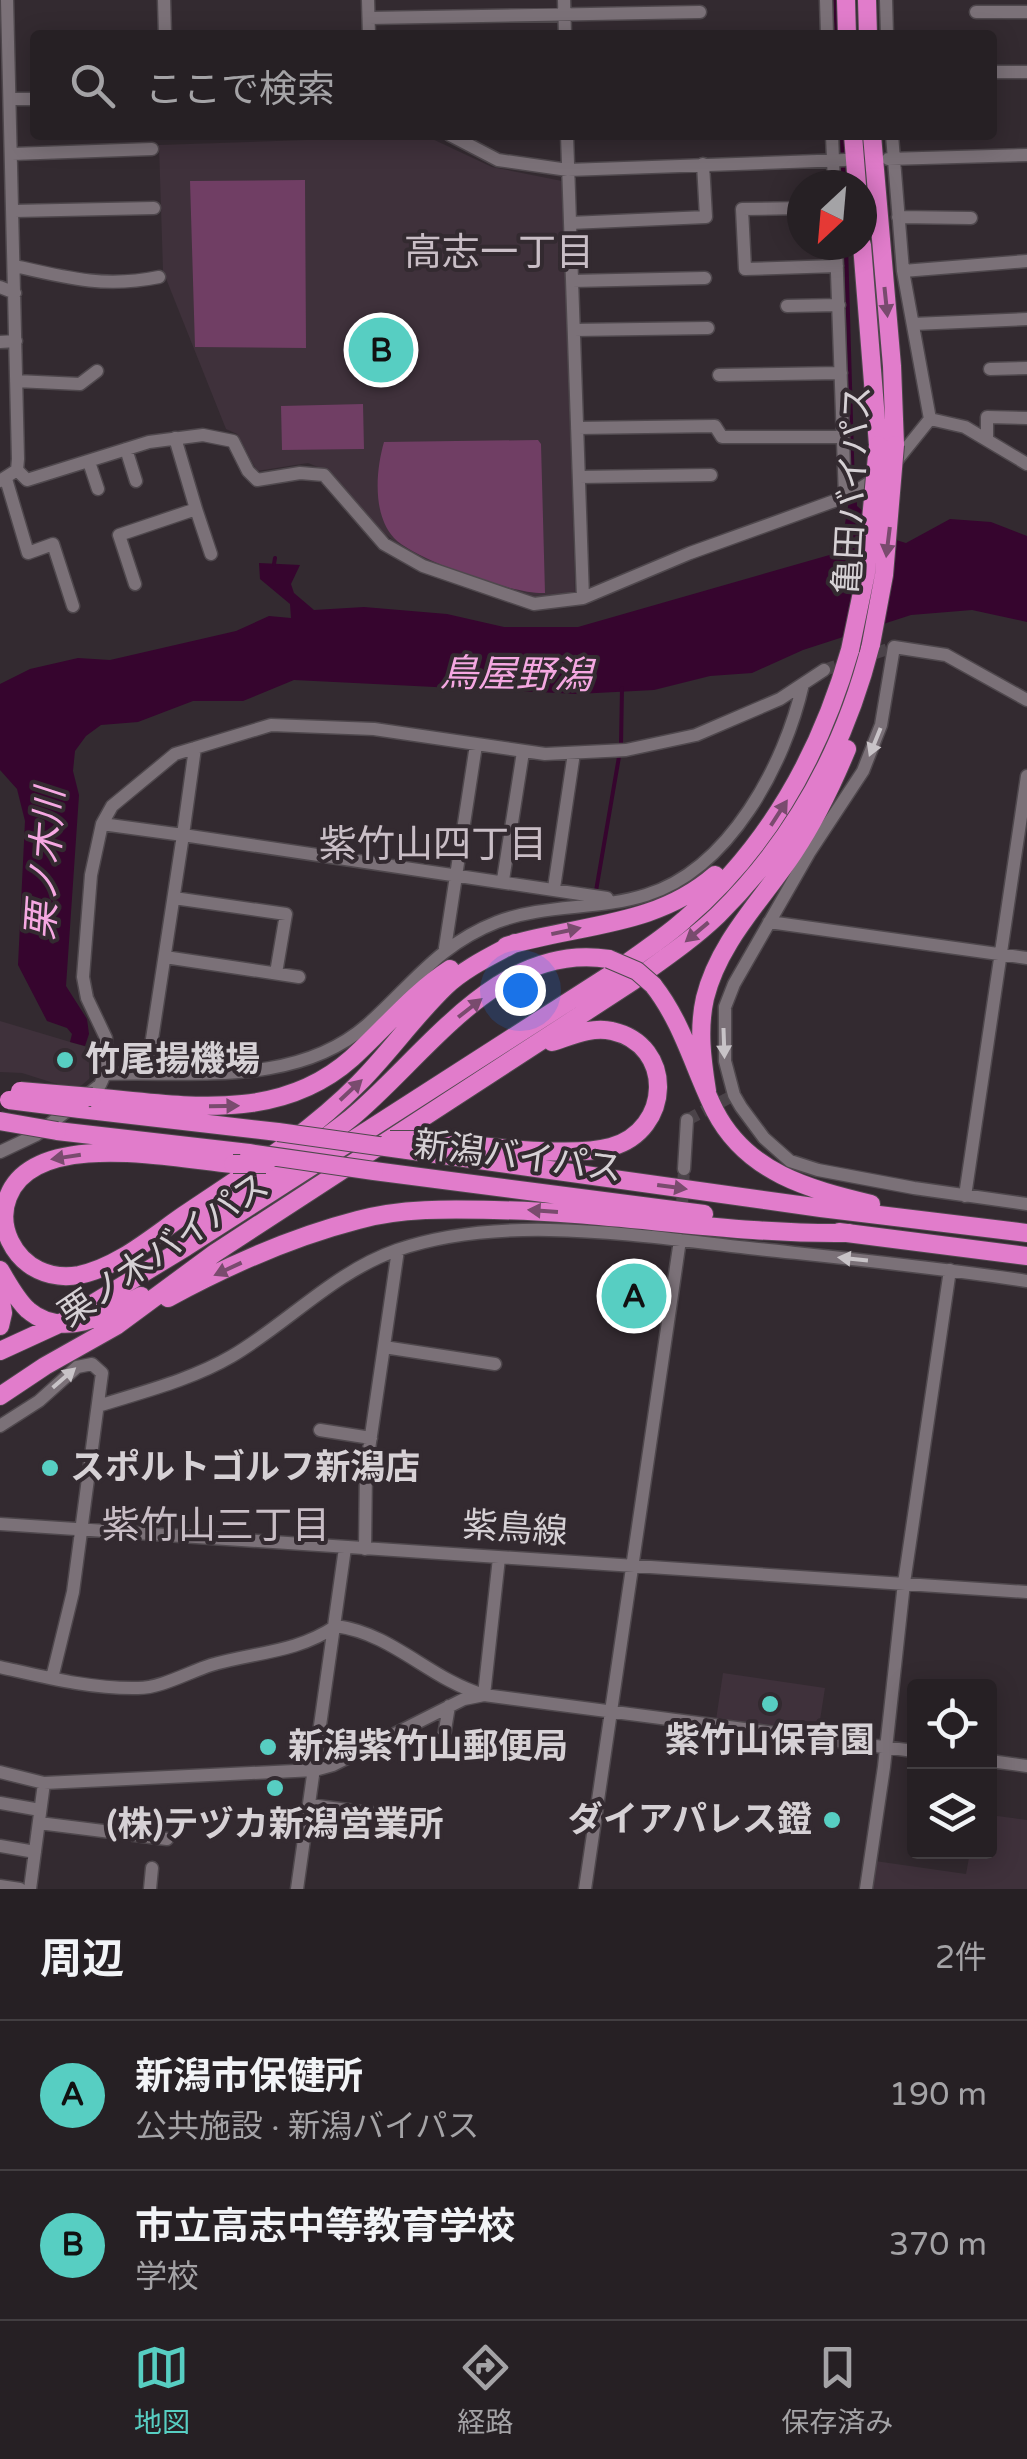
<!DOCTYPE html>
<html lang="ja">
<head>
<meta charset="utf-8">
<style>
  body { margin:0; font-family:"Varela Round","Noto Sans JP",sans-serif; background:#2e282c; color:#f1f3f6 }
  .controls { position:absolute; right:30px; bottom:30px; display:grid; overflow:hidden; border-radius:10px; box-shadow:0 5px 25px #0003 }
  .controls button { width:90px; height:90px; display:grid; place-items:center; padding:0; border:0; border-bottom:2px solid #423e41; background:#262024; color:#f1f3f6; font:50px sans-serif }
  .compass { position:absolute; left:787px; top:170px; width:90px; height:90px; border-radius:50%; background:#262024; box-shadow:0 5px 25px #0003; rotate:206deg }
  .you { position:absolute; left:520px; top:990px; width:35px; height:35px; margin:-25px; border:8px solid #fff; border-radius:50%; background:#1a73e8; box-shadow:0 0 0 15px #1a73e833 }
  .badge { display:grid; place-items:center; width:65px; height:65px; border-radius:50%; background:#57cec2; color:#111; font-size:32px; font-weight:700 }
  .pin { position:absolute; translate:-50% -50%; border:5px solid #fff; box-shadow:0 2px 10px #0006 }
  .list { margin:0; padding:0; list-style:none }
  h2 { display:flex; justify-content:space-between; align-items:center; height:130px; margin:0; padding:0 40px; font-size:42px }
  h2 small { font-size:32px; font-weight:400; color:#a4a3a6 }
  .list li { display:grid; grid-template-columns:65px 1fr auto; gap:30px; align-items:center; box-sizing:border-box; height:150px; padding:0 40px; border-top:2px solid #423e41 }
  .list b { display:block; font-size:38px; white-space:nowrap }
  .list p { margin:0; font-size:32px; white-space:nowrap; color:#a4a3a6 }
  .list em { font-size:32px; font-style:normal; color:#a4a3a6 }
  .icon { flex:none; width:55px; height:55px; fill:none; stroke:currentColor; stroke-width:2; stroke-linecap:round; stroke-linejoin:round }
  .map { position:relative; flex:none; width:1027px; height:1889px; overflow:hidden }
  .search { position:absolute; background:#262024; box-shadow:0 5px 25px #0003; left:30px; right:30px; top:30px; height:110px; display:flex; align-items:center; gap:25px; box-sizing:border-box; padding:0 35px; border-radius:10px; color:#a4a3a6; font-size:38px }
  .sheet { height:430px; background:#262024 }
  nav { display:flex; justify-content:space-around; align-items:center; box-sizing:border-box; height:140px; border-top:2px solid #423e41; background:#262024; font-size:28px; color:#a4a3a6 }
  nav a { display:grid; justify-items:center; gap:5px }
  nav .on { color:#57cec2 }
  .map>svg:first-child { display:block }
  .built { fill:#3f313b }
  .green { fill:#703e64 }
  .water { fill:#36052e }
  .lines { fill:none; stroke-linecap:round; stroke-linejoin:round }
  .stream { stroke:#36052e; stroke-width:4 }
  .minor-tunnel { stroke:#4b4349; stroke-width:12; stroke-dasharray:12 6; stroke-linecap:butt }
  .minor-casing { stroke:#4f484d; stroke-width:15 }
  .highway-casing { stroke:#4f484d; stroke-width:20 }
  .minor { stroke:#7b7178; stroke-width:12 }
  .highway { stroke:#e17ccb; stroke-width:18 }
  .highway-bridge-casing { stroke:#4f484d; stroke-width:20; stroke-linecap:butt }
  .highway-bridge { stroke:#e17ccb; stroke-width:18 }
  .oneway { fill:#794b6e }
  .oneway2 { fill:#c8c3c7 }
  .poi-dot { fill:#57cec2; stroke:#332a30; stroke-width:4 }
  .labels { text-anchor:middle; dominant-baseline:central; stroke-width:8; stroke-linejoin:round; paint-order:stroke }
  .street-label { font-size:35px; fill:#d6d1d5; stroke:#332a30 }
  .poi-label { font-size:35px; font-weight:bold; fill:#d6d1d5; stroke:#332a30; text-anchor:start }
  .neighbourhood-label { font-size:38px; fill:#c9bec6; stroke:#332a30 }
  .water-label { font-size:38px; font-style:italic; fill:#f5a8e2; stroke:#332a30 }
</style>
</head>
<body>
<div class="map">
<svg width="1027" height="1889" viewBox="0 0 1027 1889">
  <rect width="100%" height="100%" fill="#332a30"/>
  <path class="built" d="M426,136L492,167L562,181L575,592L562,596L532,598L412,555L370,522L328,471L308,463L257,471L237,434L226,429L163,271L159,145Z
    M0,1021L97,1050L89,1079L76,1090L22,1073L0,1072Z
    M723,1673L825,1688L818,1733L716,1720Z
    M990,1815L1027,1820V1889H870L875,1861L966,1874L970,1852H990Z"/>
  <path class="green" d="M305,180L306,348L195,347L190,181Z
    M363,404L364,449L282,450L281,406Z
    M538,440L541,444L545,593C515,595 415,560 394,538C372,514 376,470 384,442Z"/>
  <path class="water" d="M857,497V506L896,540L906,543L950,519L991,522L1027,536V622L972,610L911,615L803,650L752,673L710,676L654,690L577,694L294,680L243,701H193L138,722L101,725L86,736L75,751L73,771L79,795L66,986L87,1019L89,1034L85,1046L70,1042L72,1034L67,1028L47,1021L18,965L25,821L17,789L0,770V684L30,669L78,658L110,660L236,631L269,616L291,618L290,604L260,579L259,563L300,565L291,584L294,593L314,610L364,607L447,614L504,627H578L840,552L849,501Z"/>
  <g class="lines">
    <path class="stream" d="M835,0L837,35
      M842,135L843,155
      M843,165L844,185
      M846,245L853,490
      M274,564L275,558
      M596,891L621,745L622,688"/>
    <path class="minor-tunnel" d="M824,670L894,647
      M687,1120L734,1095
      M680,1240L684,1169"/>
    <defs>
      <path id="minor" d="M164,0L165,35
        M368,0L369,35
        M564,0L565,35
        M826,0L827,35
        M886,0L887,35
        M976,12H1027
        M369,18L700,12
        M992,72H1027
        M10,99H35
        M450,135L498,160L568,170L845,160
        M567,135L583,598
        M832,135L834,185
        M892,135L903,271L930,419
        M12,154L152,149
        M888,159L1027,155
        M802,208L742,209L745,269L837,266
        M14,211L154,208
        M898,217L971,218
        M570,223L706,217L703,164
        M836,245L845,497
        M15,266C67,278 105,288 159,277
        M903,271L1027,261
        M572,281L705,278
        M0,287L15,293
        M787,306L839,305
        M913,324L1027,319
        M574,330L708,328
        M0,342L16,341
        M990,369L1027,368
        M719,375L841,373
        M16,381L80,384L97,371
        M930,419L965,427L1027,464
        M577,428L715,426L722,437H842
        M987,437V417L1027,418
        M126,449L136,481
        M89,462L98,489
        M893,465L930,419
        M17,470L27,480L149,442L203,435L233,441L248,471L257,480L300,473L324,475L384,544L423,566L534,604L583,598L690,553L848,496L878,477
        M579,477L711,475
        M6,479L28,553L53,544L73,606
        M0,481L17,470L18,459L7,0
        M196,509L211,554
        M135,584L119,535L196,509L175,438
        M1027,700L946,655L894,647L881,725L863,771L809,853L734,984L725,1007V1061L734,1095L741,1107L764,1138L790,1161L818,1170L914,1188L1027,1204
        M102,824L183,835L195,748
        M503,880L523,752
        M554,888L574,753
        M174,898L286,914L276,973
        M769,922L1027,958
        M445,948L476,745
        M165,957L299,977
        M147,1072L183,835L607,898
        M105,1074C192,1071 296,1087 367,1025C412,985 438,945 497,922C544,904 598,910 646,895C730,869 785,764 803,684
        M0,1152L36,1135L100,1085L105,1074L106,1038L87,998L83,977L91,875L102,824L112,806L175,754L271,725L374,729L545,754L626,750L696,735L780,699L824,670
        M684,1169L687,1120
        M965,1196L1027,776
        M384,1347L495,1364
        M98,1406C142,1392 191,1380 232,1356C288,1323 334,1272 397,1250C504,1213 639,1236 749,1248C842,1258 935,1267 1027,1281
        M0,1426L39,1401L77,1367L92,1364L102,1373L73,1592L52,1678
        M320,1430L371,1438
        M0,1524L1027,1592
        M365,1549L366,1470L398,1250
        M0,1667C45,1677 91,1689 138,1688C161,1688 189,1672 211,1665C255,1652 296,1653 336,1626C394,1634 429,1679 484,1695L499,1558
        M441,1754L449,1706
        M990,1761L1027,1766
        M0,1772L44,1783L315,1770L333,1765L464,1699L484,1695L914,1751
        M0,1803L40,1810
        M310,1805L430,1821
        M39,1823L167,1839
        M0,1846L35,1852
        M0,1886L20,1889
        M30,1889L44,1783
        M150,1889L152,1868
        M297,1889L345,1548
        M585,1889L680,1240
        M866,1889L884,1767L904,1583L950,1270"/>
      <path id="highway" d="M846,0L847,35
        M867,0L868,35
        M853,135L857,185
        M872,135L892,366L895,445
        M862,245L878,445
        M506,946C579,924 655,927 715,875
        M653,985C683,1023 694,1069 715,1111C747,1173 809,1189 871,1204
        M707,1091C702,1059 698,1029 705,998C719,941 763,899 794,852C816,819 832,785 847,749
        M92,1097C182,1105 278,1124 352,1058C385,1028 413,993 450,969
        M80,1109L278,1132
        M57,1131L249,1153
        M420,1140C468,1144 568,1159 611,1147C672,1130 675,1045 612,1031C592,1026 571,1036 552,1042
        M407,1150L821,1208L1027,1233
        M233,1164C175,1159 34,1128 8,1197C2,1212 3,1226 10,1241C23,1268 50,1280 79,1275C118,1267 152,1237 184,1215C243,1175 308,1135 359,1083C389,1053 414,1017 445,987C465,968 491,956 515,943
        M374,1171L704,1214
        M200,1225C250,1189 303,1156 351,1118C426,1056 498,941 609,959
        M839,1232L1027,1256
        M0,1270C8,1283 16,1299 28,1310C63,1340 108,1314 141,1296
        M0,1295L3,1313L0,1326
        M168,1298C227,1266 292,1237 358,1220C401,1208 449,1209 494,1210C613,1212 731,1235 850,1233
        M0,1351L61,1323L186,1247L616,971C638,954 663,939 684,920C767,849 820,755 850,650
        M0,1396L45,1366L116,1326L215,1253L633,981C662,960 692,940 718,915C794,840 845,747 871,644"/>
    </defs>
    <use href="#minor" class="minor-casing"/>
    <use href="#highway" class="highway-casing"/>
    <use href="#minor" class="minor"/>
    <use href="#highway" class="highway"/>
    <defs>
      <path id="highway-bridge" d="M871,644L884,575L895,445
        M850,650L866,573L878,445
        M609,959L637,971L653,985
        M20,1091L92,1097
        M9,1100L80,1109
        M0,1121L57,1131
        M278,1132L407,1150
        M390,1140H420
        M249,1153L374,1171
        M233,1164H266"/>
    </defs>
    <use href="#highway-bridge" class="highway-bridge-casing"/>
    <use href="#highway-bridge" class="highway-bridge"/>
  </g>
  <defs><path id="oneway-solid" d="M-6-.8H1V-3.2L6.5 0L1 3.2V.8H-6Z" transform="scale(2.5)"/></defs>
  <g class="oneway">
    <use href="#oneway-solid" transform="translate(886 302) rotate(84)"/>
    <use href="#oneway-solid" transform="translate(888 542) rotate(97)"/>
    <use href="#oneway-solid" transform="translate(779 813) rotate(-57)"/>
    <use href="#oneway-solid" transform="translate(566 931) rotate(-12)"/>
    <use href="#oneway-solid" transform="translate(697 932) rotate(140)"/>
    <use href="#oneway-solid" transform="translate(470 1008) rotate(-38)"/>
    <use href="#oneway-solid" transform="translate(351 1090) rotate(-43)"/>
    <use href="#oneway-solid" transform="translate(224 1106) rotate(-1)"/>
    <use href="#oneway-solid" transform="translate(66 1157) rotate(171)"/>
    <use href="#oneway-solid" transform="translate(672 1187) rotate(8)"/>
    <use href="#oneway-solid" transform="translate(543 1211) rotate(-176)"/>
    <use href="#oneway-solid" transform="translate(228 1269) rotate(155)"/>
  </g>
  <g class="oneway2">
    <use href="#oneway-solid" transform="translate(875 742) rotate(112)"/>
    <use href="#oneway-solid" transform="translate(724 1043) rotate(88)"/>
    <use href="#oneway-solid" transform="translate(853 1259) rotate(-174)"/>
    <use href="#oneway-solid" transform="translate(64 1378) rotate(-41)"/>
  </g>
  <g class="poi-dot">
    <circle cx="65" cy="1060" r="10"/>
    <circle cx="50" cy="1468" r="10"/>
    <circle cx="770" cy="1704" r="10"/>
    <circle cx="268" cy="1747" r="10"/>
    <circle cx="275" cy="1788" r="10"/>
    <circle cx="832" cy="1820" r="10"/>
  </g>
  <g class="labels">
    <g class="street-label">
      <text transform="translate(853 490) rotate(-87)">亀田バイパス</text>
      <text transform="translate(518 1157) rotate(7)">新潟バイパス</text>
      <text transform="translate(164 1250) rotate(-34)">栗ノ木バイパス</text>
      <text transform="translate(515 1529) rotate(4)">紫鳥線</text>
    </g>
    <g class="poi-label">
      <text x="85" y="1060">竹尾揚機場</text>
      <text x="70" y="1468">スポルトゴルフ新潟店</text>
      <text x="770" y="1741" text-anchor="middle">紫竹山保育園</text>
      <text x="288" y="1747">新潟紫竹山郵便局</text>
      <text x="812" y="1820" text-anchor="end">ダイアパレス鐙</text>
      <text x="275" y="1825" text-anchor="middle">(株)テヅカ新潟営業所</text>
    </g>
    <g class="neighbourhood-label">
      <text x="499" y="253">高志一丁目</text>
      <text x="433" y="845">紫竹山四丁目</text>
      <text x="216" y="1526">紫竹山三丁目</text>
    </g>
    <g class="water-label">
      <text transform="translate(516 675) rotate(1)">鳥屋野潟</text>
      <text transform="translate(46 864) rotate(-86)">栗ノ木川</text>
    </g>
  </g>
</svg>
<div class="controls">
<button><svg class="icon" aria-label="locate" viewBox="0 0 24 24"><circle cx="12" cy="12" r="6"/><path d="M12 2v4M12 18v4M2 12h4M18 12h4"/></svg></button>
<button><svg class="icon" aria-label="layers" viewBox="0 0 24 24"><path d="M12 4l9 5-9 5-9-5zM3 14l9 5 9-5"/></svg></button>
</div>
<svg class="compass" viewBox="-18 -18 36 36"><path d="M0-13l5 13h-10z" fill="#e53935"/><path d="M0 13l5-13h-10z" fill="#a4a3a6"/></svg>
<div class="you"></div>
<div class="pin badge" style="left:634px;top:1296px">A</div>
<div class="pin badge" style="left:381px;top:350px">B</div>
<div class="search"><svg class="icon" aria-label="search" viewBox="0 0 24 24"><circle cx="10" cy="10" r="6"/><path d="M15 15l6 6"/></svg>ここで検索</div>
</div>
<section class="sheet">
<h2>周辺<small>2件</small></h2>
<ul class="list">
<li><span class="badge">A</span><div><b>新潟市保健所</b><p>公共施設 · 新潟バイパス</p></div><em>190 m</em></li>
<li><span class="badge">B</span><div><b>市立高志中等教育学校</b><p>学校</p></div><em>370 m</em></li>
</ul>
</section>
<nav>
<a class="on"><svg class="icon" aria-label="map" viewBox="0 0 24 24"><path d="M3 6l6-2 6 2 6-2v14l-6 2-6-2-6 2zM9 4v14M15 6v14"/></svg>地図</a>
<a><svg class="icon" aria-label="directions" viewBox="0 0 24 24"><path d="M12 3l9 9-9 9-9-9zM9 14v-3h6M13 9l2 2-2 2"/></svg>経路</a>
<a><svg class="icon" aria-label="saved" viewBox="0 0 24 24"><path d="M7 4h10v16l-5-4-5 4z"/></svg>保存済み</a>
</nav>
</body>
</html>
